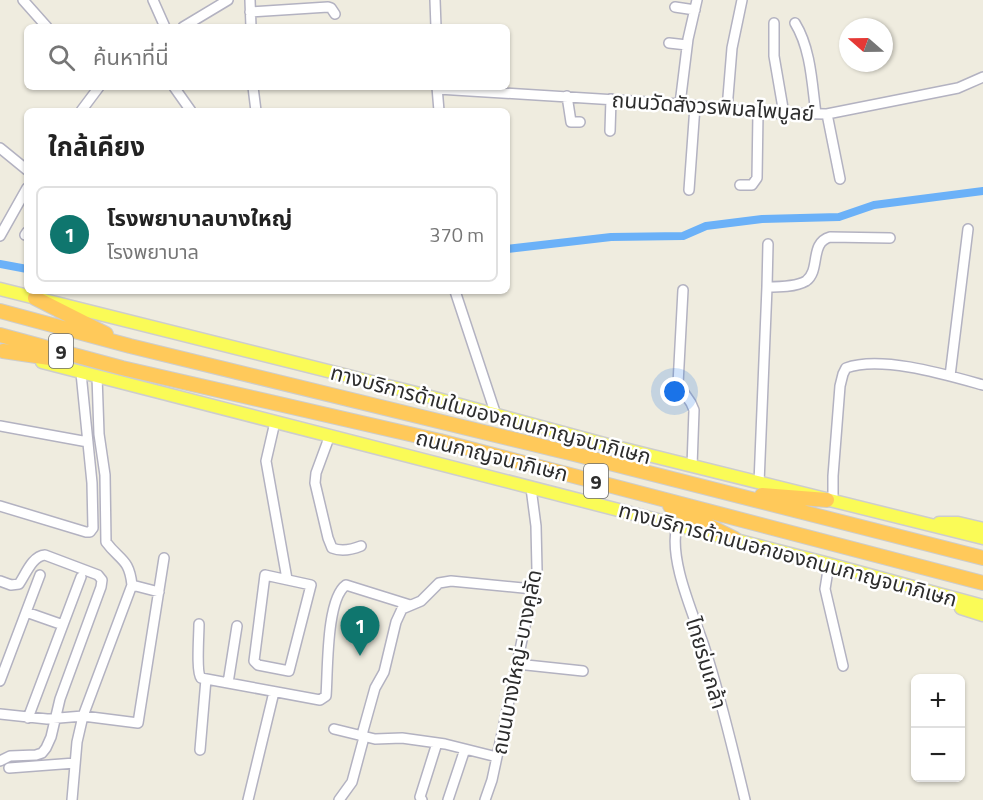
<!DOCTYPE html>
<html lang="th">
<head>
<meta charset="utf-8">
<style>
  body { margin:0; font-family:"Titillium Web","Noto Sans Thai",sans-serif; background:#f2f2f2; color:#222 }
  .controls { position:absolute; right:18px; bottom:18px; display:grid; overflow:hidden; border-radius:9px; box-shadow:0 2px 4px #0004 }
  .controls button { width:54px; height:54px; display:grid; place-items:center; padding:0; border:0; border-bottom:2px solid #e0e0e0; background:#fff; color:#222; font:30px sans-serif }
  .compass { position:absolute; left:839px; top:18px; width:54px; height:54px; border-radius:50%; background:#fff; box-shadow:0 2px 4px #0004; rotate:290deg }
  .you { position:absolute; left:675px; top:392px; width:21px; height:21px; margin:-15px; border:4px solid #fff; border-radius:50%; background:#1a73e8; box-shadow:0 0 0 9px #1a73e833 }
  .badge { display:grid; place-items:center; width:39px; height:39px; border-radius:50%; background:#0f766e; color:#fff; font-size:20px; font-weight:700 }
  .pin { position:absolute; translate:-50% -50px; filter:drop-shadow(0 2px 3px #0008) }
  .pin::after { content:''; position:absolute; top:32px; width:21px; height:18px; background:inherit; clip-path:polygon(0 0,100% 0,50% 100%) }
  .list { margin:0; padding:0; list-style:none }
  h2 { display:flex; justify-content:space-between; align-items:center; height:78px; margin:0; padding:0 24px; font-size:26px }
  h2 small { font-size:20px; font-weight:400; color:#767676 }
  .list li { display:grid; grid-template-columns:39px 1fr auto; gap:18px; align-items:center; box-sizing:border-box; height:96px; margin:0 12px 12px; padding:0 12px; border:2px solid #e0e0e0; border-radius:9px }
  .list b { display:block; font-size:22px; white-space:nowrap }
  .list p { margin:0; font-size:20px; white-space:nowrap; color:#767676 }
  .list em { font-size:20px; font-style:normal; color:#767676 }
  .icon { flex:none; width:33px; height:33px; fill:none; stroke:currentColor; stroke-width:2; stroke-linecap:round; stroke-linejoin:round }
  .map { position:relative; flex:none; width:983px; height:800px; overflow:hidden }
  .search { position:absolute; background:#fff; box-shadow:0 2px 4px #0004; left:24px; top:24px; width:486px; height:66px; display:flex; align-items:center; gap:15px; box-sizing:border-box; padding:0 21px; border-radius:9px; color:#767676; font-size:22px }
  .panel { position:absolute; background:#fff; box-shadow:0 2px 4px #0004; left:24px; top:108px; width:486px; height:186px; border-radius:9px }
  .map>svg:first-child { display:block }
  .lines { fill:none; stroke-linecap:round; stroke-linejoin:round }
  .canal { stroke:#6bb1f8; stroke-width:8 }
  .minor-casing { stroke:#b3b2c1; stroke-width:12 }
  .major-casing { stroke:#cdcdcd; stroke-width:15 }
  .highway-casing { stroke:#cdcdcd; stroke-width:16 }
  .minor { stroke:#fff; stroke-width:9 }
  .major { stroke:#fafb57; stroke-width:12 }
  .highway { stroke:#ffc95a; stroke-width:14 }
  .labels { text-anchor:middle; dominant-baseline:central; stroke-width:5; stroke-linejoin:round; paint-order:stroke }
  .shield { fill:#fff; stroke:#6c6c6c; stroke-width:1.5 }
  .shield-label { font-size:20px; font-weight:bold; fill:#2d2d2d }
  .street-label { font-size:21px; fill:#2d2d2d; stroke:#fff }
</style>
</head>
<body>
<div class="map">
<svg width="983" height="800" viewBox="0 0 983 800">
  <rect width="100%" height="100%" fill="#efecdf"/>
  <g class="lines">
    <path class="canal" d="M507,249L611,237L683,236L706,226L762,219L839,217L874,205L983,191
      M0,264L27,269"/>
    <defs>
      <path id="minor" d="M23,0L47,27
        M153,0L165,27
        M250,0L251,27
        M435,0L436,27
        M675,7L695,10
        M250,12L328,7L331,8L335,14
        M774,23V56L784,114
        M795,23C811,49 812,84 816,114
        M183,27L228,0
        M669,43L687,45
        M174,87L191,111
        M253,87L256,111
        M437,87L439,111
        M438,89L680,104L762,113L827,114L958,88L983,77
        M567,96L571,122H580
        M680,104L688,39L697,0
        M727,109L732,48L742,0
        M81,111L99,87
        M827,114L840,179
        M610,131L611,99
        M0,148L27,170
        M740,185H752L757,178L758,113
        M689,190L695,106
        M25,235L27,232
        M0,236L27,188
        M767,287L768,244
        M683,290L678,384L691,403L694,410L692,466
        M455,291L496,415
        M950,376L968,229
        M275,422L266,461L287,579
        M0,426L88,442
        M330,435L316,473L315,483L328,538L332,548C342,552 351,550 361,546
        M759,483L767,287C778,287 796,287 806,281C821,270 809,243 830,237L890,238
        M833,501V476L840,386L843,374L846,368C881,355 947,375 983,385
        M0,506L86,532H90L93,528L92,483L81,373
        M677,525C668,560 694,615 705,649C721,698 733,750 745,800
        M829,564L825,589L843,666
        M265,575L311,585L289,671L258,665L254,661Z
        M0,581L11,585L19,584C26,574 32,556 45,555L98,575L102,580L101,587L60,699L51,737L46,748L42,753L36,755L10,756L0,761
        M132,585L159,592
        M26,612L63,625
        M199,624C199,636 196,672 201,678L320,700L326,696C328,671 326,599 346,585L410,605
        M517,664L583,671
        M0,681L40,575
        M228,683L237,626
        M0,714L47,719L83,716L138,723L164,558
        M28,718L81,577
        M334,729L375,739L402,738L445,744L497,757
        M200,750L206,679
        M9,768L75,763
        M72,800L77,742L83,716L132,585C129,558 120,561 106,542L105,475L99,434L97,376
        M248,800L274,692
        M339,800L352,782L363,741V731L375,688L384,672L396,622L402,609L421,601L439,583L451,581L533,589
        M422,800L420,797L437,743
        M448,800L465,749
        M485,800L492,780L537,570L536,526L531,488"/>
      <path id="major" d="M0,289L416,393L608,445L983,538
        M42,362L829,564L983,606
        M939,523H958L983,529
        M961,608L983,615"/>
      <path id="highway" d="M35,298L106,334
        M0,311L130,346L574,454L983,558
        M0,335L122,368L440,441L983,583
        M3,351L63,360
        M762,495L827,500
        M670,506L735,539"/>
    </defs>
    <use href="#minor" class="minor-casing"/>
    <use href="#major" class="major-casing"/>
    <use href="#highway" class="highway-casing"/>
    <use href="#minor" class="minor"/>
    <use href="#major" class="major"/>
    <use href="#highway" class="highway"/>
  </g>
  <g class="labels">
    <g class="shield">
      <rect x="49" y="334" width="24" height="34" rx="4.5"/>
      <rect x="584" y="464" width="24" height="34" rx="4.5"/>
    </g>
    <g class="shield-label">
      <text x="61" y="351">9</text>
      <text x="596" y="481">9</text>
    </g>
    <g class="street-label">
      <text transform="translate(713 106) rotate(4)">ถนนวัดสังวรพิมลไพบูลย์</text>
      <text transform="translate(491 414) rotate(15)">ทางบริการด้านในของถนนกาญจนาภิเษก</text>
      <text transform="translate(492 455) rotate(14)">ถนนกาญจนาภิเษก</text>
      <text transform="translate(788 554) rotate(15)">ทางบริการด้านนอกของถนนกาญจนาภิเษก</text>
      <text transform="translate(516 662) rotate(-79)">ถนนบางใหญ่-บางคูลัด</text>
      <text transform="translate(707 663) rotate(73)">ไทยร่มเกล้า</text>
    </g>
  </g>
</svg>
<div class="controls">
<button>+</button>
<button>−</button>
</div>
<svg class="compass" viewBox="-18 -18 36 36"><path d="M0-13l5 13h-10z" fill="#e53935"/><path d="M0 13l5-13h-10z" fill="#767676"/></svg>
<div class="you"></div>
<div class="pin badge" style="left:360px;top:656px">1</div>
<div class="search"><svg class="icon" aria-label="search" viewBox="0 0 24 24"><circle cx="10" cy="10" r="6"/><path d="M15 15l6 6"/></svg>ค้นหาที่นี่</div>
<section class="panel">
<h2>ใกล้เคียง<small></small></h2>
<ul class="list">
<li><span class="badge">1</span><div><b>โรงพยาบาลบางใหญ่</b><p>โรงพยาบาล</p></div><em>370 m</em></li>
</ul>
</section>
</div>
</body>
</html>
